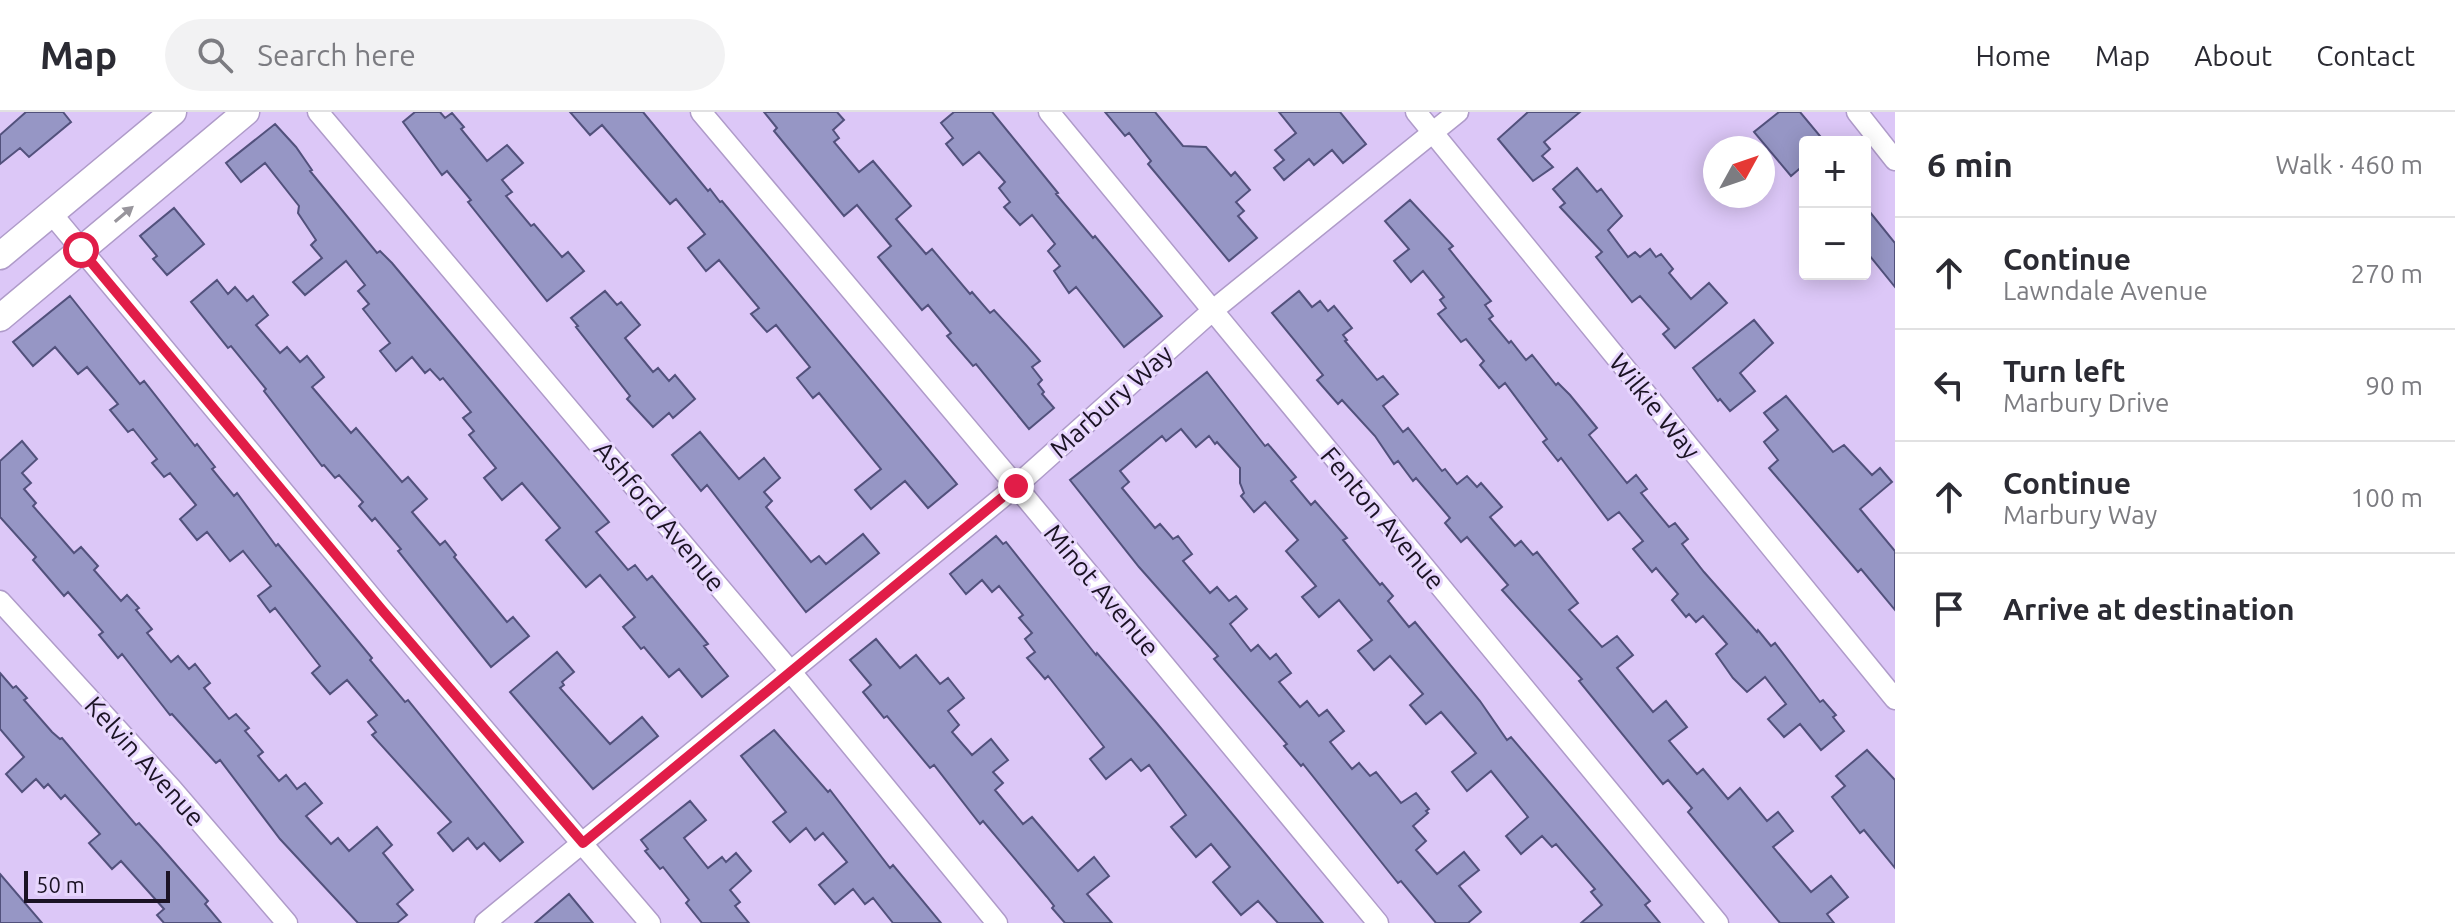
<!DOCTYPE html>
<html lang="en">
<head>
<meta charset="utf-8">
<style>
  body { margin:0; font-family:Ubuntu,sans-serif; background:#f2f2f3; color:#2b2b33 }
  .controls { position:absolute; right:24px; top:24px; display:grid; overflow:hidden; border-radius:8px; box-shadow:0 4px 20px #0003 }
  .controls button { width:72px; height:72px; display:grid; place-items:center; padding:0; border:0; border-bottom:2px solid #e1e1e2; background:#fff; color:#2b2b33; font:40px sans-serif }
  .compass { position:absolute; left:1703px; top:24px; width:72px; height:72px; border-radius:50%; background:#fff; box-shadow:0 4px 20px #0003; rotate:50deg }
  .scale { position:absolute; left:24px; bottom:20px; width:146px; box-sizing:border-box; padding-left:8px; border:4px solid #1b1324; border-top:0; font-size:22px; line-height:28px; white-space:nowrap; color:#1b1324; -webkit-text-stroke:6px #e7d6fd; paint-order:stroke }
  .stop { position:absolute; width:24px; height:24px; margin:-18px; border:6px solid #e11d48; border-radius:50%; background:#fff }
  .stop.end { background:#e11d48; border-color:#fff; box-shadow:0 2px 8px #0008 }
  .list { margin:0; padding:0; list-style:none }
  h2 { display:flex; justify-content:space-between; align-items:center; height:104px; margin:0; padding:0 32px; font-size:34px }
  h2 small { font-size:26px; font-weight:400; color:#7c7c81 }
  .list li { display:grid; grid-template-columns:52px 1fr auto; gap:24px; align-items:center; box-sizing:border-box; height:112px; padding:0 32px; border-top:2px solid #e1e1e2 }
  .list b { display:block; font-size:30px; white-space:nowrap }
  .list p { margin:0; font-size:26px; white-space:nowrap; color:#7c7c81 }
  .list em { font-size:26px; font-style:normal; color:#7c7c81 }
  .icon { flex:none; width:44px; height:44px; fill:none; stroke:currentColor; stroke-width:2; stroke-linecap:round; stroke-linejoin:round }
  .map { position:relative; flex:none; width:1895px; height:811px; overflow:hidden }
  header { display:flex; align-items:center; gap:48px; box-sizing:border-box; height:112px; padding:0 40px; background:#fff; border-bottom:2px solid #e1e1e2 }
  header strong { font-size:38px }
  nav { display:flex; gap:44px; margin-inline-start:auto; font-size:28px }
  .search { width:560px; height:72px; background:#f2f2f3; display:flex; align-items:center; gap:20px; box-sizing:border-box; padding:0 28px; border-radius:44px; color:#7c7c81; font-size:30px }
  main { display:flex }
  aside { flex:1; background:#fff }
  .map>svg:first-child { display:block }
  .building { fill:#9696c5; stroke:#52517c; stroke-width:2 }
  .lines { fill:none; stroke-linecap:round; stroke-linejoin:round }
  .minor-casing { stroke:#af9bc9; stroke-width:23 }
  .tertiary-casing { stroke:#af9bc9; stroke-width:29 }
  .minor { stroke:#fff; stroke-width:20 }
  .tertiary { stroke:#fff; stroke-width:26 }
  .oneway { fill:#98959c }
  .route { stroke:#e11d48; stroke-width:10 }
  .labels { text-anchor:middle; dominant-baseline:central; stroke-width:6; stroke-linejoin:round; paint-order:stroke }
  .street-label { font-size:26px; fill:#1b1324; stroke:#e7d6fd }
</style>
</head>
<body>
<header>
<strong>Map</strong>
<div class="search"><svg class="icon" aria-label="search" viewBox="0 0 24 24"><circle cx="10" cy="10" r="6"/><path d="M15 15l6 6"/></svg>Search here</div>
<nav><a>Home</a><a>Map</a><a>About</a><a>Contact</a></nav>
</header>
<main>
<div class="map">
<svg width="1895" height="811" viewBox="0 0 1895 811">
  <rect width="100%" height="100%" fill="#dcc7f7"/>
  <path class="building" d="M26,0H63L71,10L29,45L20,36L0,52V23Z
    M415,0H440L445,6L452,1L464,15L461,17L487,49L507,33L523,51L502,68L512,80L506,84L531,114L534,112L562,145L568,140L584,159L547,189L468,90L471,88L447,59L442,63L403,10Z
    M570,0H643L708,79L710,77L720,90L722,89L957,372L928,396L905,369L871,397L855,378L881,357L819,281L813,286L797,266L810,255L776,213L767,220L751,202L759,196L719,148L706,159L688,136L705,122L676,87L670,92L602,13L590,23Z
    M764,0H837L844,8L833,18L839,26L834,30L859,60L873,49L911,94L896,107L926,142L932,137L970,182L972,180L990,201L994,198L1026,233L1040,249L1032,255L1042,268L1038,272L1044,280L1042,282L1054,296L1029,317L976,252L973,254L947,224L951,221L928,193L922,198L878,145L891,134L857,93L844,104L774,19L777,16Z
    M954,0H992L1058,81L1056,82L1093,126L1095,124L1162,204L1124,235L1076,175L1069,181L1054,159L1060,154L1048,139L1055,132L1032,103L1020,113L1004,95L1010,90L999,76L1005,70L979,40L963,53L946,32L953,26L941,11Z
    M1105,0H1155L1183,34L1206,35L1231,64L1235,60L1250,78L1236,90L1244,99L1238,104L1257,126L1229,149L1148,52L1151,49L1129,21L1125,24Z
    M1279,0H1340L1366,32L1343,51L1332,38L1314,53L1309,47L1284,68L1274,56L1284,48L1275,38L1296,21Z
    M1528,0H1580L1544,30L1550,37L1542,44L1553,55L1533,69L1498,27Z
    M1779,0H1800L1825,30H1805V52L1791,64L1754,20Z
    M275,12L296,35L312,58L310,59L377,141L380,139L392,151L609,410L596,420L628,458L635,453L647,468L652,464L708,532L704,534L728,564L702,585L679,557L669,565L644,535L641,537L623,515L635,505L600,463L586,475L546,428L560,416L522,371L502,388L484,366L496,356L469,323L474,319L463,306L471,300L443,266L440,268L430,257L425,261L412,245L396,259L380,239L390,231L363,197L369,192L358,179L365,173L346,149L305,183L293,170L322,146L311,133L316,128L298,101L299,94L265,51L241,70L226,51Z
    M1577,56L1597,80L1601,77L1622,104L1608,118L1628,145L1635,140L1640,145L1650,137L1656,145L1661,142L1673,157L1669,161L1691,187L1709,171L1727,191L1675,236L1663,222L1669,217L1640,184L1632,190L1596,145L1602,140L1560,95L1565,91L1553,77Z
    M1410,88L1453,134L1449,137L1491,189L1485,193L1493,204L1489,207L1509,231L1511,229L1526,248L1532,243L1556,273L1558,271L1570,283L1597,316L1589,323L1627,371L1636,363L1647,377L1641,381L1669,415L1675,411L1688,427L1682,432L1704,460L1757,520L1758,518L1771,534L1775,531L1820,590L1823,588L1836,603L1833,605L1844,619L1821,638L1800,612L1784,625L1768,607L1786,592L1765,565L1747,580L1733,566L1716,542L1727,532L1703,504L1696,510L1689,502L1686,505L1672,488L1678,482L1656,456L1652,460L1633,437L1643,429L1619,400L1608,408L1561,346L1558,349L1543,330L1547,327L1505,271L1499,276L1480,253L1484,249L1466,227L1461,230L1438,202L1446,196L1440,188L1444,185L1423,159L1411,170L1394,149L1409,137L1385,109Z
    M1865,94L1895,131V175L1865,138Z
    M174,96L204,132L167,163L153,147L157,144L140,124Z
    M217,168L228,182L235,175L247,189L253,184L268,203L256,213L280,241L287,235L300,250L307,244L324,265L312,275L351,321L356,316L402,370L408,365L427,387L412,400L440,433L445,429L456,443L454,445L507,510L513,505L529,524L491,555L398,439L401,437L375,406L372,409L359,394L363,390L339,363L335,366L324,353L322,354L264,279L266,277L231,234L228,236L191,190Z
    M605,179L617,193L621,190L640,213L625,226L653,260L658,256L669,269L675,263L695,287L673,306L669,301L653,315L627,287L630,284L576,215L578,214L571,206Z
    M1299,179L1312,195L1320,189L1328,199L1334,194L1352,216L1343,223L1347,228L1345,229L1377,268L1383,264L1398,282L1383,294L1403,320L1408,316L1442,359L1445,357L1457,372L1467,364L1477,375L1481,371L1502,395L1490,405L1515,434L1521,429L1533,443L1537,440L1578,491L1569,498L1602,535L1617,524L1633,543L1617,556L1653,600L1666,589L1687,615L1669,629L1697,662L1703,657L1728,687L1740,676L1767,709L1778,700L1793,719L1773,735L1811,780L1831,764L1848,785L1827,802L1834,811H1780L1688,700L1692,696L1668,668L1663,672L1579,569L1582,567L1502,478L1508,473L1467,425L1461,430L1445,411L1450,406L1416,366L1413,369L1398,349L1394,352L1375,324L1342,288L1338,292L1317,268L1323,263L1272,201Z
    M70,184L140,272L144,269L195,334L197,332L215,355L212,357L234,384L237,381L276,434L278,432L372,546L370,548L405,590L408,588L523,730L500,749L484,731L477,737L468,726L453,739L438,721L451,710L372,623L376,620L368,610L377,603L347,568L330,582L312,561L320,554L275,496L270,500L258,484L271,474L243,439L230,449L207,420L197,428L180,407L196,393L170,361L164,365L152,351L157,347L133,317L128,320L110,298L118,292L87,255L78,262L55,235L33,254L13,230Z
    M1754,208L1773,231L1740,261L1755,279L1730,299L1720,287L1718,289L1693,256Z
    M1207,260L1265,334L1268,332L1296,365L1291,369L1311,393L1315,389L1347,426L1343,428L1380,473L1382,471L1393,484L1388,489L1409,515L1415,510L1480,589L1507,628L1511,625L1650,789L1645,793L1660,811H1581L1602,793L1591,780L1595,777L1556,732L1552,735L1542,724L1521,742L1506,724L1528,705L1491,659L1467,679L1452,660L1476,641L1441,600L1426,612L1410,593L1423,582L1390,544L1374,558L1358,539L1372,528L1339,488L1319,505L1302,485L1316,474L1286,439L1298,428L1265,390L1254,400L1241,384L1244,381L1240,371V356L1217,330L1215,332L1209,324L1196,335L1181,317L1166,329L1162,324L1120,359L1129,370L1122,376L1155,416L1160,412L1173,427L1178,424L1192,442L1183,449L1210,481L1217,475L1229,489L1236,484L1247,497L1230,512L1251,539L1258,533L1270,547L1276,542L1291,561L1279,570L1300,595L1307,589L1319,604L1327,598L1344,619L1330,630L1352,657L1359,651L1370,664L1376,660L1401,691L1416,681L1429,697L1426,699L1428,701L1413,714L1426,729L1416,738L1437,762L1464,740L1479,758L1459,774L1481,800L1468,811H1436L1401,769L1398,771L1303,652L1301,654L1284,634L1287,632L1214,547L1218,544L1139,455L1070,368Z
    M1786,284L1833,340L1844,333L1872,363L1880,356L1892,370L1860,397L1895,439V498L1861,457L1858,460L1769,356L1778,348L1764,330L1778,318L1764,301Z
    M700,320L739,367L764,346L780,366L764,380L772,389L766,395L811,450L819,444L826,452L863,422L879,441L806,500L707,373L701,379L672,343Z
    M22,329L37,347L22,361L31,371L24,377L36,391L33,394L74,441L81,435L98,454L94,458L121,489L127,483L139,496L136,498L152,517L147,521L171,550L178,544L189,557L195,552L210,571L204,576L229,607L236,602L249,616L245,619L263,640L258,644L279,669L286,663L297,677L305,671L322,691L306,704L331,732L338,726L349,739L377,715L392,733L383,741L413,778L397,792L407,803L397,811H358L280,727L220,648L216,651L172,602L170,603L122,542L118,546L99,523L103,520L68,480L64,484L33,448L36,445L0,405V349Z
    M996,424L1003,432L1006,430L1096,543L1097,541L1155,609L1323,811H1278L1258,789L1241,803L1213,770L1230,755L1211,732L1196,745L1171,715L1186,703L1149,653L1141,659L1131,647L1106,667L1090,647L1104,635L1048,564L1045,567L1027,546L1035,540L1025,527L1032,521L1019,506L1023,503L999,474L992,480L982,468L966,482L950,462Z
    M876,527L900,556L916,543L940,572L948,566L964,586L948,599L959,613L952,620L972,643L991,627L1008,648L993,660L1003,671L995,678L1023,712L1032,705L1078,759L1094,745L1109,764L1087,782L1112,811H1065L1052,796L1054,794L1047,785L983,709L980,712L934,653L930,656L887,604L884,606L863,580L871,573L850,548Z
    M557,540L574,560L562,570L564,573L560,576L610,632L642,605L658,624L593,677L510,580Z
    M0,561L13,576L16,574L27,586L24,588L52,620L60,627L62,626L136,713L139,711L158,732L208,789L205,792L221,811H164L157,803L164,797L121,749L112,757L89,731L100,722L65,683L61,687L48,672L44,676L36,667L22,680L6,662L24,645L0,617Z
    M774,618L828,680L830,678L890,756L893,753L941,811H893L873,786L865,792L853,777L835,792L819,773L847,750L823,721L815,728L806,716L790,730L773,710L786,700L741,644Z
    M1867,638L1895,668V756L1864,718L1860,721L1832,685L1845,674L1836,664Z
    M690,689L706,708L684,726L708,756L722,745L726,750L736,741L751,759L730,778L740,790L735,794L749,811H702L686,791L689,788L663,755L660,757L645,739L648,737L641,728Z
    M0,762L42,811H0Z
    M569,782L593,811H535Z"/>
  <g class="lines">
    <defs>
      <path id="minor" d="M318,0L791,560L997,811
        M701,0L1016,374L1378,811
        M1049,0L1718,811
        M1416,0L1895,587
        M1857,0L1895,48
        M51,101L382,498L650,811
        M0,489L171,676L287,811
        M485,811L1016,374L1212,199L1458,0"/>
      <path id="tertiary" d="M0,144L173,0
        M0,206L246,0"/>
    </defs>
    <use href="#minor" class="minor-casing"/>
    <use href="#tertiary" class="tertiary-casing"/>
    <use href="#minor" class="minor"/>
    <use href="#tertiary" class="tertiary"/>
  </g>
  <defs><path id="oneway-solid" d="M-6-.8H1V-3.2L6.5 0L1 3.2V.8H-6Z" transform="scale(2)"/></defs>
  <use class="oneway" href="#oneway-solid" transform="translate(124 102) rotate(-40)"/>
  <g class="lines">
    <path class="route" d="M81,138L382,498L583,731L1016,374"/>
  </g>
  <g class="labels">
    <g class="street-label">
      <text transform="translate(1111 289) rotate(-42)">Marbury Way</text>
      <text transform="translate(1655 294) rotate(51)">Wilkie Way</text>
      <text transform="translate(660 404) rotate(50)">Ashford Avenue</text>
      <text transform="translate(1383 406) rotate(50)">Fenton Avenue</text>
      <text transform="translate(1102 478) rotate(50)">Minot Avenue</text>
      <text transform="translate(145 649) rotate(48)">Kelvin Avenue</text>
    </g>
  </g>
</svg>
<div class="controls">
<button>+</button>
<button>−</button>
</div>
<svg class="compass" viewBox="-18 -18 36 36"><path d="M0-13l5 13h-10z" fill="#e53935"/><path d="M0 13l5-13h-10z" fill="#7c7c81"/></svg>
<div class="scale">50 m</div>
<div class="stop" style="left:81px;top:138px"></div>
<div class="stop end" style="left:1016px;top:374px"></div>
</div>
<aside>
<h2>6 min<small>Walk · 460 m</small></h2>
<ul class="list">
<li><svg class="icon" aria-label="ahead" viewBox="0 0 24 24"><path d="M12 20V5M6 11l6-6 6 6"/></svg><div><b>Continue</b><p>Lawndale Avenue</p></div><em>270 m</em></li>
<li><svg class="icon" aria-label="left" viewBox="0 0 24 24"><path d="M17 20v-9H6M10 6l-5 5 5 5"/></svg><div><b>Turn left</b><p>Marbury Drive</p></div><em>90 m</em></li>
<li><svg class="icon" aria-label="ahead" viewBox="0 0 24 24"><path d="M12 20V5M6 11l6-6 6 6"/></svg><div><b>Continue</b><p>Marbury Way</p></div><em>100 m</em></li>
<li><svg class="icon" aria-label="arrive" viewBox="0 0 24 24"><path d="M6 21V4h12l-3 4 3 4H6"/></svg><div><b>Arrive at destination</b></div></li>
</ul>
</aside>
</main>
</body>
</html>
